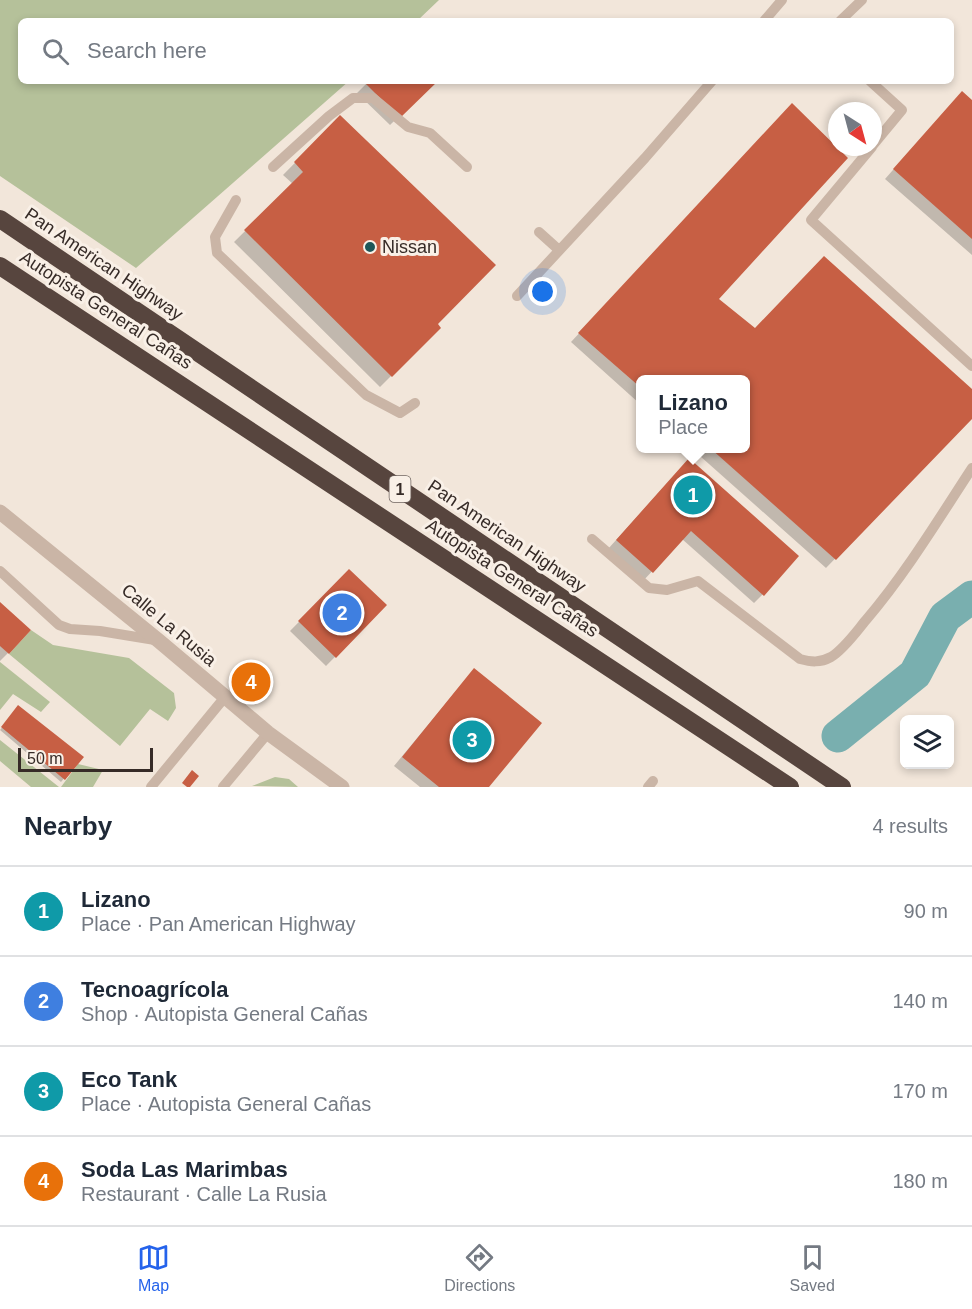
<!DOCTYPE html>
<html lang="en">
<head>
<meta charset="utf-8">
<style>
  body { margin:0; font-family:Arial,sans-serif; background:#f2f2f3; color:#1f2937 }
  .controls { position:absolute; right:18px; bottom:18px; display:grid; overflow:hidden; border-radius:9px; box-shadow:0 3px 9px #0003 }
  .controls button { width:54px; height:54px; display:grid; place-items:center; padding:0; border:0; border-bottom:2px solid #e0e1e3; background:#fff; color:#1f2937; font:30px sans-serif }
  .compass { position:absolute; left:828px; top:102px; width:54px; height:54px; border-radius:50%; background:#fff; box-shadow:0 3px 9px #0003; rotate:144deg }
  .scale { position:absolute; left:18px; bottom:15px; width:135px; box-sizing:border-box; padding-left:6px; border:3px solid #362b27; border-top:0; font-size:16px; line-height:21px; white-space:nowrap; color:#362b27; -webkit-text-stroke:4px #f9f0e7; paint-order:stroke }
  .you { position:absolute; left:543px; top:292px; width:21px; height:21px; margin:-15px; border:4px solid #fff; border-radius:50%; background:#1a73e8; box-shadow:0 0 0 9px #1a73e833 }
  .badge { display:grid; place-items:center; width:39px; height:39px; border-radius:50%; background:#2563eb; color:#fff; font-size:20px; font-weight:700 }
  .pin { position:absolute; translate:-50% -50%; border:3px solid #fff; box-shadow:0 2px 6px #0006 }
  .popup { position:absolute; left:636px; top:375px; width:114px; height:78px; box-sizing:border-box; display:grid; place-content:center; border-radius:9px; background:#fff; filter:drop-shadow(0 2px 4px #0005); font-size:20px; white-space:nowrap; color:#747a83 }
  .popup b { font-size:22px; color:#1f2937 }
  .popup::after { content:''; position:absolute; left:50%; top:100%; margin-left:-12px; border:12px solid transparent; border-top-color:#fff }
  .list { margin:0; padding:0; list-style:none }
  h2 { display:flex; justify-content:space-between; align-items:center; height:78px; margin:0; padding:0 24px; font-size:26px }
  h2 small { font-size:20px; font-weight:400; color:#747a83 }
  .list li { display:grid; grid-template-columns:39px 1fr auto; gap:18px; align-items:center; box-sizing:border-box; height:90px; padding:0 24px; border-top:2px solid #e0e1e3 }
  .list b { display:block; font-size:22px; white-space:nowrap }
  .list p { margin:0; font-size:20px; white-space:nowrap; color:#747a83 }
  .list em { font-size:20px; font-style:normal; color:#747a83 }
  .icon { flex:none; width:33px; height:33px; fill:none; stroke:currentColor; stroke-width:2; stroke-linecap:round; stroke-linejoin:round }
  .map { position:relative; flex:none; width:972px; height:787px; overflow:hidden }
  .search { position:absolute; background:#fff; box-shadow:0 3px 9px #0003; left:18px; right:18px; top:18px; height:66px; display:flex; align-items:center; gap:15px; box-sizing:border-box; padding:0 21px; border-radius:9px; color:#747a83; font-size:22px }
  .sheet { height:438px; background:#fff }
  nav { display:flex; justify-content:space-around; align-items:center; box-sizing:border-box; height:84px; border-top:2px solid #e0e1e3; background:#fff; font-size:16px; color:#747a83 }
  nav a { display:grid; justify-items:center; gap:3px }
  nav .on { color:#2563eb }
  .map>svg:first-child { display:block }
  .green { fill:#b5c19a }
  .shadow { fill:#0003 }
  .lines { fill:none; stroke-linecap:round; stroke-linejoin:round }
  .river { stroke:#79afaf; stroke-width:33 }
  .building { fill:#c75f44 }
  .lane { stroke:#cab5a6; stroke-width:10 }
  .street { stroke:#cab5a6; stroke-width:15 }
  .highway { stroke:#57453e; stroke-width:18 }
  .poi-dot { fill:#1d5658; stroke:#f9f0e7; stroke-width:2 }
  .labels { text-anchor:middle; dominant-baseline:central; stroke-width:6; stroke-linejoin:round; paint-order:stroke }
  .shield { fill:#f9f0e7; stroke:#706661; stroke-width:1.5 }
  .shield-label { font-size:16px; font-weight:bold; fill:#362b27 }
  .poi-label { font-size:18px; fill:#362b27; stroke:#f9f0e7; text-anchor:start }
  .street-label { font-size:18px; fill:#362b27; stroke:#f9f0e7 }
</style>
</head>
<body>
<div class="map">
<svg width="972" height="787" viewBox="0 0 972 787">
  <rect width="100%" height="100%" fill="#f2e6da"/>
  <path class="green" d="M0,0H439L417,21H21V81H349L136,268L0,176Z
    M31,630L53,645L129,658L174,693L176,708L168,721L150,709L120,746L9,654Z
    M0,662L50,702L41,712L13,694L0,710Z
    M0,740L59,787H31L0,761Z
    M78,764L103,770L93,787H61Z
    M275,777L289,779L298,787L252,786Z"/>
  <path class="shadow" d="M369,81H435L390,125L357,93Z
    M953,102H972V255L885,179Z
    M783,114L716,299L755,330L972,391V417L826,568L691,448H746V380H640V404L571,342Z
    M340,117L436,324L439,328L380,387L234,242L293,184L283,175Z
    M680,469L763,594L754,603L682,539L643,581L608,549Z
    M349,571L385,606L326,666L290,631Z
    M0,604L8,653L0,661Z
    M466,679L487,787H420L394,766Z
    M16,710L82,757L61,782L0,730Z"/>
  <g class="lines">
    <path class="river" d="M838,736L915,674L945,617L972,597"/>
  </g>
  <path class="building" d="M367,81H438L400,118L365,83Z
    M962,91L972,100V239L893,169Z
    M792,103L848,158L719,299L755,328L824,256L972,389V419L836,560L710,448H746V380H640V387L578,333Z
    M340,115L496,265L438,324L441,328L392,377L244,230L303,172L294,162Z
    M689,458L799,556L764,596L691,531L653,573L616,540Z
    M349,569L387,605L336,658L298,621Z
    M0,602L31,630L9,654L0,646Z
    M474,668L542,723L489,787H439L402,757Z
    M18,705L84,757L65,780L1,727Z
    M192,770L199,776L190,787H187L182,783Z"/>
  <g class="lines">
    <path class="lane" d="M764,21L782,0
      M840,21L862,0
      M870,81L902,110L873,145
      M872,147L811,220L972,366
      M273,167L329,116L353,98H373L408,127L430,133L467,167
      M236,200L215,237L217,253L366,395L400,413L415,403
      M539,232L559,250
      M517,296L645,158L712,81
      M592,539L649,588L667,590L698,581L800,659C811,662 820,663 831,657C844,649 856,632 866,620C906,573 938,520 972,468
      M0,571L59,625L70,629L100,631L155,640
      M151,787L225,697
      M223,787L268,733
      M648,787L653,781"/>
    <path class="street" d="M0,512L159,641L268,733L342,787"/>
    <path class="highway" d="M0,219L842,787
      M0,266L790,787"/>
  </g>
  <circle class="poi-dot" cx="370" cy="247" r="6"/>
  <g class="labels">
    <rect class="shield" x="389.5" y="476" width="21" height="26" rx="4.5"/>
    <g class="shield-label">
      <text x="400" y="489">1</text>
    </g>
    <g class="poi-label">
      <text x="382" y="247">Nissan</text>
    </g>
    <g class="street-label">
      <text transform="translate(104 264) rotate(34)">Pan American Highway</text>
      <text transform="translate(106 310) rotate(33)">Autopista General Cañas</text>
      <text transform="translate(507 536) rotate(34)">Pan American Highway</text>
      <text transform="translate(512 578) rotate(33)">Autopista General Cañas</text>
      <text transform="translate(169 625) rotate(40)">Calle La Rusia</text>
    </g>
  </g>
</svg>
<div class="controls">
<button><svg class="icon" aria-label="layers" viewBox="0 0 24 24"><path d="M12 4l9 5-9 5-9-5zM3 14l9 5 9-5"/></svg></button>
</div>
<svg class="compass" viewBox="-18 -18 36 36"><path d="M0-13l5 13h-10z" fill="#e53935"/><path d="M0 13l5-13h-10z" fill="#747a83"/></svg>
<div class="scale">50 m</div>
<div class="you"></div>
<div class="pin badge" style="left:693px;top:495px;background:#0f9aa8">1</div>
<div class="popup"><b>Lizano</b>Place</div>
<div class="pin badge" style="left:342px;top:613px;background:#3f7fe0">2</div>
<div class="pin badge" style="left:472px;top:740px;background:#0f9aa8">3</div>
<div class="pin badge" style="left:251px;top:682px;background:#e8710a">4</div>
<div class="search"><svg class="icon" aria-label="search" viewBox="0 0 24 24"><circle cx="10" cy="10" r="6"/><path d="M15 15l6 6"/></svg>Search here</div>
</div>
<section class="sheet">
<h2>Nearby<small>4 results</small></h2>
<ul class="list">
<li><span class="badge" style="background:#0f9aa8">1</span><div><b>Lizano</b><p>Place · Pan American Highway</p></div><em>90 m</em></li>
<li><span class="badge" style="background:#3f7fe0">2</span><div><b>Tecnoagrícola</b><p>Shop · Autopista General Cañas</p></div><em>140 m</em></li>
<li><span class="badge" style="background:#0f9aa8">3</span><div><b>Eco Tank</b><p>Place · Autopista General Cañas</p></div><em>170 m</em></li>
<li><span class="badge" style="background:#e8710a">4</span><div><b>Soda Las Marimbas</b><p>Restaurant · Calle La Rusia</p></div><em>180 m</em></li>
</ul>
</section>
<nav>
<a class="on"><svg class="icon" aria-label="map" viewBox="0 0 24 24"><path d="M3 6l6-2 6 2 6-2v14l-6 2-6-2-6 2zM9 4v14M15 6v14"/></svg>Map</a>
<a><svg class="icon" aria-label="directions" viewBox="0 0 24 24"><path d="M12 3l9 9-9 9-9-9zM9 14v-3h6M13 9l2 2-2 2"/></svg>Directions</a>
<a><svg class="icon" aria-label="saved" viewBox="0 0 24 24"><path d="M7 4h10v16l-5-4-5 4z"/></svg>Saved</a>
</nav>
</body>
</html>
